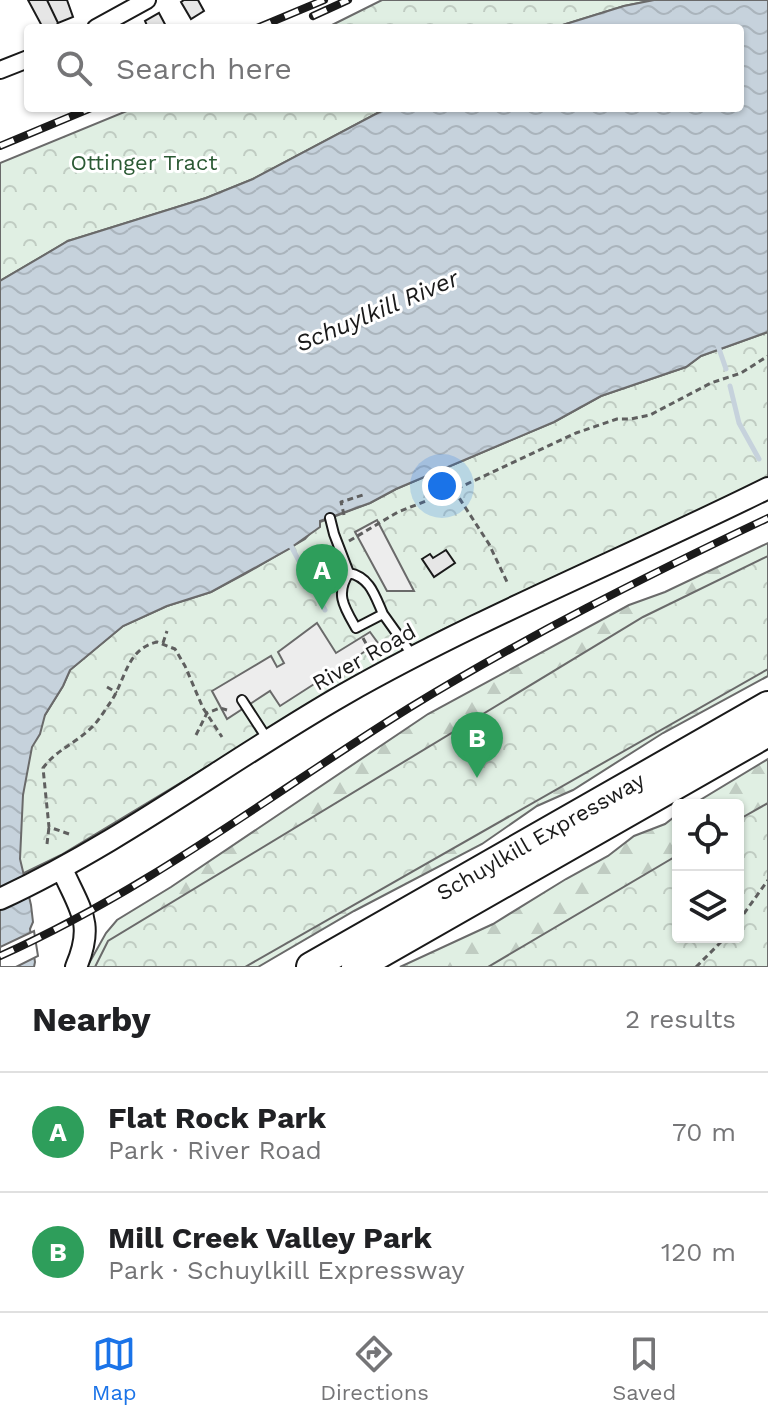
<!DOCTYPE html>
<html lang="en">
<head>
<meta charset="utf-8">
<style>
  body { margin:0; font-family:"Work Sans",sans-serif; background:#f2f2f2; color:#202124 }
  .controls { position:absolute; right:24px; bottom:24px; display:grid; overflow:hidden; border-radius:8px; box-shadow:0 2px 6px #0004 }
  .controls button { width:72px; height:72px; display:grid; place-items:center; padding:0; border:0; border-bottom:2px solid #e0e0e0; background:#fff; color:#202124; font:40px sans-serif }
  .you { position:absolute; left:442px; top:486px; width:28px; height:28px; margin:-20px; border:6px solid #fff; border-radius:50%; background:#1a73e8; box-shadow:0 0 0 12px #1a73e833 }
  .badge { display:grid; place-items:center; width:52px; height:52px; border-radius:50%; background:#1a73e8; color:#fff; font-size:26px; font-weight:700 }
  .pin { position:absolute; translate:-50% -66px; filter:drop-shadow(0 2px 4px #0008) }
  .pin::after { content:''; position:absolute; top:42px; width:28px; height:24px; background:inherit; clip-path:polygon(0 0,100% 0,50% 100%) }
  .list { margin:0; padding:0; list-style:none }
  h2 { display:flex; justify-content:space-between; align-items:center; height:104px; margin:0; padding:0 32px; font-size:34px }
  h2 small { font-size:26px; font-weight:400; color:#757577 }
  .list li { display:grid; grid-template-columns:52px 1fr auto; gap:24px; align-items:center; box-sizing:border-box; height:120px; padding:0 32px; border-top:2px solid #e0e0e0 }
  .list b { display:block; font-size:30px; white-space:nowrap }
  .list p { margin:0; font-size:26px; white-space:nowrap; color:#757577 }
  .list em { font-size:26px; font-style:normal; color:#757577 }
  .icon { flex:none; width:44px; height:44px; fill:none; stroke:currentColor; stroke-width:2; stroke-linecap:round; stroke-linejoin:round }
  .map { position:relative; flex:none; width:768px; height:967px; overflow:hidden }
  .search { position:absolute; background:#fff; box-shadow:0 2px 6px #0004; left:24px; right:24px; top:24px; height:88px; display:flex; align-items:center; gap:20px; box-sizing:border-box; padding:0 28px; border-radius:8px; color:#757577; font-size:30px }
  .sheet { height:344px; background:#fff }
  nav { display:flex; justify-content:space-around; align-items:center; box-sizing:border-box; height:112px; border-top:2px solid #e0e0e0; background:#fff; font-size:22px; color:#757577 }
  nav a { display:grid; justify-items:center; gap:4px }
  nav .on { color:#1a73e8 }
  .map>svg:first-child { display:block }
  .forest { fill:url(#forest-firs); stroke:#6a6a6a; stroke-width:2 }
  .park { fill:url(#park-crowns); stroke:#6a6a6a; stroke-width:2 }
  .parking { fill:#ededed; stroke:#6a6a6a; stroke-width:2 }
  .water { fill:url(#water-waves); stroke:#6a6a6a; stroke-width:2 }
  .pier { fill:#fff; stroke:#6a6a6a; stroke-width:2 }
  .lines { fill:none; stroke-linecap:round; stroke-linejoin:round }
  .stream { stroke:#c6d2dc; stroke-width:5 }
  .building { fill:#e6e6e6; stroke:#1a1a1a; stroke-width:2 }
  .service-casing { stroke:#1a1a1a; stroke-width:12 }
  .minor-casing { stroke:#1a1a1a; stroke-width:20 }
  .tertiary-casing { stroke:#1a1a1a; stroke-width:24 }
  .motorway-casing { stroke:#1a1a1a; stroke-width:32 }
  .path { stroke:#5f5f5f; stroke-width:3; stroke-dasharray:6 4; stroke-linecap:butt }
  .service { stroke:#fff; stroke-width:8 }
  .minor { stroke:#fff; stroke-width:16 }
  .tertiary { stroke:#fff; stroke-width:20 }
  .motorway { stroke:#fff; stroke-width:28 }
  .rail-casing { stroke:#1a1a1a; stroke-width:8 }
  .rail { stroke:#fff; stroke-width:5; stroke-dasharray:15; stroke-linecap:butt }
  .labels { text-anchor:middle; dominant-baseline:central; stroke-width:6; stroke-linejoin:round; paint-order:stroke }
  .park-label { font-size:22px; fill:#2b5a34; stroke:#fff }
  .street-label { font-size:22px; fill:#1a1a1a; stroke:#fff }
  .water-label { font-size:24px; font-style:italic; fill:#1a1a1a; stroke:#fff }
</style>
</head>
<body>
<div class="map">
<svg width="768" height="967" viewBox="0 0 768 967">
  <defs>
    <pattern id="forest-firs" width="22" height="20" patternUnits="userSpaceOnUse" patternTransform="scale(2)"><rect width="22" height="20" fill="#e0efe3"/><path d="M5 1l3.5 6h-7zM16 11l3.5 6h-7z" fill="#c0ccc2"/></pattern>
    <pattern id="park-crowns" width="20" height="18" patternUnits="userSpaceOnUse" patternTransform="scale(2)"><rect width="20" height="18" fill="#e0efe3"/><path d="M2 6a3 3 0 1 1 6 0M12 15a3 3 0 1 1 6 0" fill="none" stroke="#c0ccc2"/></pattern>
    <pattern id="water-waves" width="16" height="10" patternUnits="userSpaceOnUse" patternTransform="scale(2)"><rect width="16" height="10" fill="#c6d2dc"/><path d="M0 5q4-4 8 0t8 0" fill="none" stroke="#aab4bc"/></pattern>
  </defs>
  <rect width="100%" height="100%" fill="#fff"/>
  <path class="forest" d="M768,543V676L663,733L573,790L537,806L482,844L354,911L258,967H87L106,933L117,920L171,887L428,714L629,605L665,592Z
    M768,759V967H400L493,924L566,879L608,856L634,836L665,824L678,814V937H738V805H692Z"/>
  <path class="park" d="M382,0H654L624,6L553,28H326Z
    M134,108H387L253,179L206,198L68,241L0,281V163Z
    M768,332V478L442,630L351,680L61,855L20,875L0,749L45,715L63,686L70,670L123,626L167,606L211,592L245,574L305,539L320,522L370,503L396,489L554,422L601,396L686,367L701,356Z
    M768,556V669L245,967H95L108,941L643,617Z
    M768,803V967H488L678,855V937H738V820Z"/>
  <path class="parking" d="M377,520L378,522L414,591H387L355,532Z
    M317,623L336,653L370,632L378,643L280,706L270,691L227,719L212,691L271,656L277,667L284,663L278,652Z"/>
  <path class="water" d="M654,0H768V332L701,356L686,367L601,396L554,422L396,489L370,503L320,521V527L289,549L211,592L167,606L123,626L70,670L63,686L45,715L40,734L32,747L23,795L20,859L31,905L33,922L30,929L35,962L34,967H0V281L68,241L206,198L253,179L387,108H740V28H553L624,6Z"/>
  <path class="pier" d="M34,931L38,956L16,967H0V947Z"/>
  <g class="lines">
    <path class="stream" d="M717,343L726,369
      M730,386L739,423L759,459
      M290,544L325,610"/>
  </g>
  <path class="building" d="M28,0H47L58,23L56,26L43,28Z
    M47,0H67L73,17L58,23Z
    M184,0H198L204,11L191,19L181,2Z
    M159,13L167,28H148L145,21Z
    M446,550L455,563L434,577L422,559L430,554L433,558Z"/>
  <g class="lines">
    <defs>
      <path id="service" d="M330,518L334,534L349,573
        M349,573C335,594 344,607 356,628L383,614L413,656
        M349,573C370,577 375,596 383,614
        M242,700L268,740"/>
      <path id="minor" d="M96,28L147,0
        M0,70L28,59"/>
      <path id="tertiary" d="M62,869C80,910 95,923 76,967
        M0,899C121,843 228,761 343,695C480,617 627,558 768,488"/>
      <g id="motorway">
        <path id="s1" d="M311,967L768,706"/>
        <path d="M356,967L768,732"/>
      </g>
    </defs>
    <use href="#service" class="service-casing"/>
    <use href="#minor" class="minor-casing"/>
    <use href="#tertiary" class="tertiary-casing"/>
    <use href="#motorway" class="motorway-casing"/>
    <path class="path" d="M454,490L489,544L508,584
      M344,515L341,502L366,494
      M349,541L398,512L454,490L576,433L617,419H631L650,415L711,383L741,373L768,356
      M363,638L369,649
      M163,643L167,631
      M107,687L117,693
      M196,735L207,713L220,708L227,710
      M69,834L49,827L43,768C56,750 76,743 91,728C98,722 104,711 110,703C126,680 126,649 157,642L175,649L185,666L203,708L222,737
      M47,844L49,827
      M738,922L768,880
      M696,967L726,937"/>
    <use href="#service" class="service"/>
    <use href="#minor" class="minor"/>
    <use href="#tertiary" class="tertiary"/>
    <use href="#motorway" class="motorway"/>
    <defs>
      <path id="rail" d="M313,16L348,0
        M257,28L324,0
        M0,146L91,108
        M0,956C146,891 274,792 409,708C525,637 646,576 768,518"/>
    </defs>
    <use href="#rail" class="rail-casing"/>
    <use href="#rail" class="rail"/>
  </g>
  <g class="labels">
    <g class="park-label">
      <text x="144" y="162">Ottinger Tract</text>
    </g>
    <g class="street-label">
      <text transform="translate(364 657) rotate(-29)">River Road</text>
      <text stroke="none"><textPath href="#s1" startOffset="264">Schuylkill Expressway</textPath></text>
    </g>
    <g class="water-label">
      <text transform="translate(377 311) rotate(-23)">Schuylkill River</text>
    </g>
  </g>
</svg>
<div class="controls">
<button><svg class="icon" aria-label="locate" viewBox="0 0 24 24"><circle cx="12" cy="12" r="6"/><path d="M12 2v4M12 18v4M2 12h4M18 12h4"/></svg></button>
<button><svg class="icon" aria-label="layers" viewBox="0 0 24 24"><path d="M12 4l9 5-9 5-9-5zM3 14l9 5 9-5"/></svg></button>
</div>
<div class="you"></div>
<div class="pin badge" style="left:322px;top:610px;background:#2e9e5b">A</div>
<div class="pin badge" style="left:477px;top:778px;background:#2e9e5b">B</div>
<div class="search"><svg class="icon" aria-label="search" viewBox="0 0 24 24"><circle cx="10" cy="10" r="6"/><path d="M15 15l6 6"/></svg>Search here</div>
</div>
<section class="sheet">
<h2>Nearby<small>2 results</small></h2>
<ul class="list">
<li><span class="badge" style="background:#2e9e5b">A</span><div><b>Flat Rock Park</b><p>Park · River Road</p></div><em>70 m</em></li>
<li><span class="badge" style="background:#2e9e5b">B</span><div><b>Mill Creek Valley Park</b><p>Park · Schuylkill Expressway</p></div><em>120 m</em></li>
</ul>
</section>
<nav>
<a class="on"><svg class="icon" aria-label="map" viewBox="0 0 24 24"><path d="M3 6l6-2 6 2 6-2v14l-6 2-6-2-6 2zM9 4v14M15 6v14"/></svg>Map</a>
<a><svg class="icon" aria-label="directions" viewBox="0 0 24 24"><path d="M12 3l9 9-9 9-9-9zM9 14v-3h6M13 9l2 2-2 2"/></svg>Directions</a>
<a><svg class="icon" aria-label="saved" viewBox="0 0 24 24"><path d="M7 4h10v16l-5-4-5 4z"/></svg>Saved</a>
</nav>
</body>
</html>
